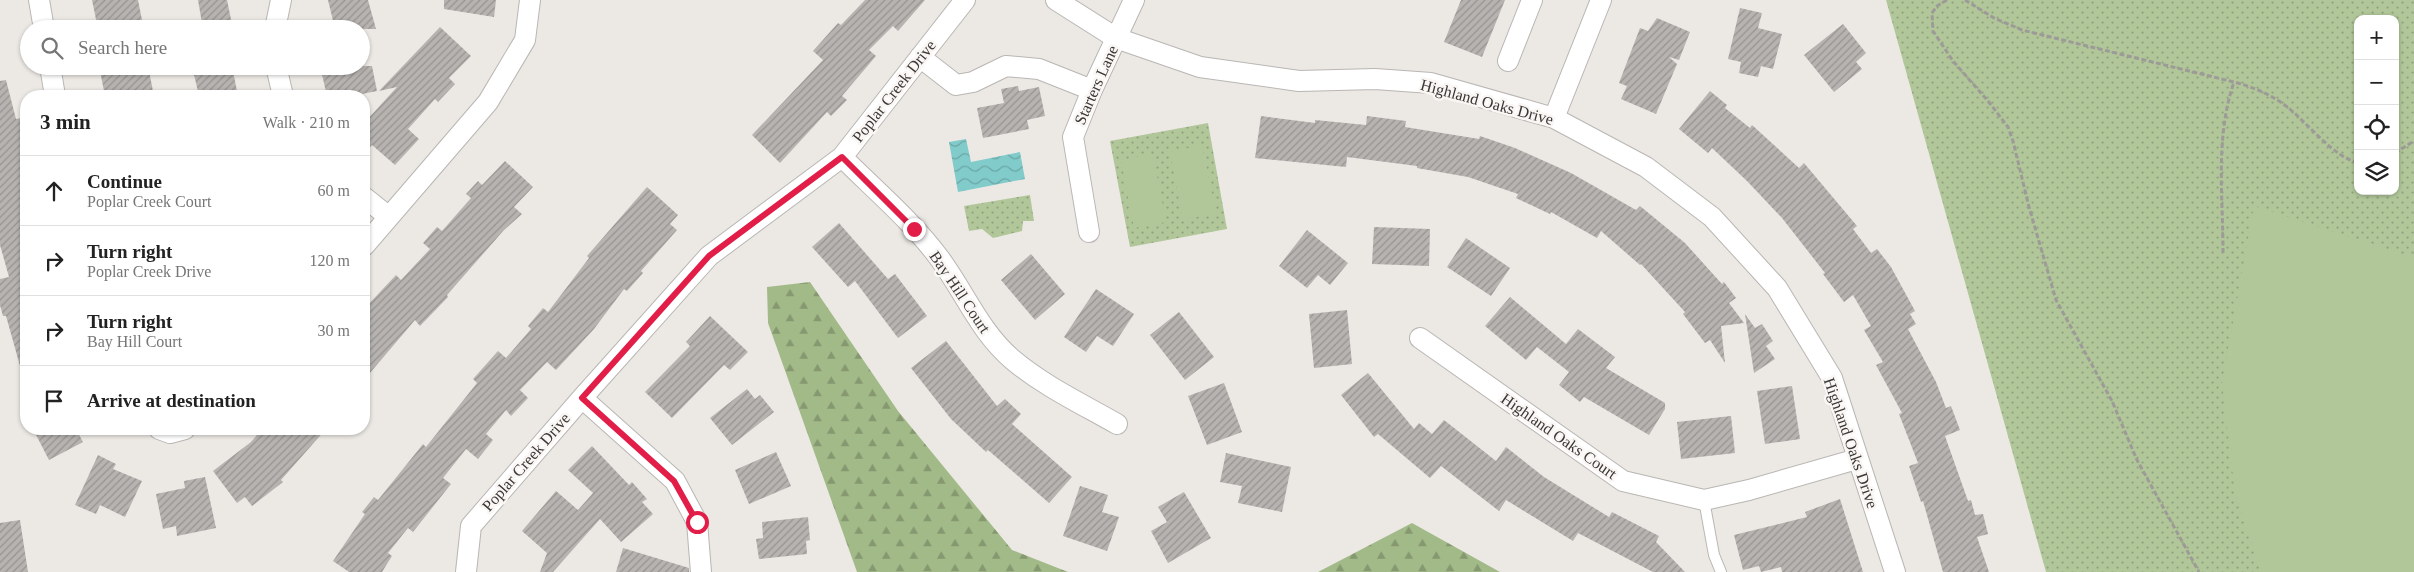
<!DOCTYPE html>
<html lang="en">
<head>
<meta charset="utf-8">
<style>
  body { margin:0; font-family:Georgia,serif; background:#f2f2f2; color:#222 }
  .controls { position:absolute; right:15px; top:15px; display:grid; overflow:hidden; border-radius:10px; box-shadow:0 1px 4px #0004 }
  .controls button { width:45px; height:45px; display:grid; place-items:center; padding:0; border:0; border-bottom:1px solid #e0e0e0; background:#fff; color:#222; font:25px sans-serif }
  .stop { position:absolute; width:15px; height:15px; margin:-11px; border:4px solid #e11d48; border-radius:50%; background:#fff }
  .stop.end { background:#e11d48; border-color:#fff; box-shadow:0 1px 5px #0008 }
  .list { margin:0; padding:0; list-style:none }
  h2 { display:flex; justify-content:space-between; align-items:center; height:65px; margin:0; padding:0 20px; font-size:21px }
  h2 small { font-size:16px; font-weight:400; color:#767676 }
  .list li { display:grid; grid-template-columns:32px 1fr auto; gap:15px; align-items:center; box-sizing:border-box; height:70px; padding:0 20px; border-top:1px solid #e0e0e0 }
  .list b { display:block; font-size:19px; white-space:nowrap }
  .list p { margin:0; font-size:16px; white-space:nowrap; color:#767676 }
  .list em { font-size:16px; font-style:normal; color:#767676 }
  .icon { flex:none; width:28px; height:28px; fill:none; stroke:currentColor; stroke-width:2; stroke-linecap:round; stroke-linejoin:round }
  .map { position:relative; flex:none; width:2414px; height:572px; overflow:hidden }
  .search { position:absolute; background:#fff; box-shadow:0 1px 4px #0004; left:20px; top:20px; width:350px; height:55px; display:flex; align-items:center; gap:12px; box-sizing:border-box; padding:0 18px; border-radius:28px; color:#767676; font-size:19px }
  .panel { position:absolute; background:#fff; box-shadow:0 1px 4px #0004; left:20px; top:90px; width:350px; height:345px; border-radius:20px }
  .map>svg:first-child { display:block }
  .grass { fill:url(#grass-dots); fill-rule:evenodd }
  .forest { fill:url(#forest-firs) }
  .garden { fill:#b1c79a }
  .water { fill:url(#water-waves) }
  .building { fill:url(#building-hatch) }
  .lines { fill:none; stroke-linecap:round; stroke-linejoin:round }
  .service-casing { stroke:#b9b6b3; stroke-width:12 }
  .minor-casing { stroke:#b9b6b3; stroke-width:22 }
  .path { stroke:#9d9a98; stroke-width:3; stroke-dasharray:5 2.5; stroke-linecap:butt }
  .service { stroke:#fff; stroke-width:10 }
  .minor { stroke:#fff; stroke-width:20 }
  .route { stroke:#e11d48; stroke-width:6 }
  .labels { text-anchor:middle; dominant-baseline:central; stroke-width:5; stroke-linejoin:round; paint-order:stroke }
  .street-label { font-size:16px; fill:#393837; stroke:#f9f6f3 }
</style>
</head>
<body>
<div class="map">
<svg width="2414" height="572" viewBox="0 0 2414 572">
  <defs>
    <pattern id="grass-dots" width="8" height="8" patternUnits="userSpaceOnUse" patternTransform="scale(1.25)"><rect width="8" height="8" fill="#b1c79a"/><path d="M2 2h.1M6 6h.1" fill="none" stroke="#91a37e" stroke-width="1.8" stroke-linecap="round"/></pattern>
    <pattern id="forest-firs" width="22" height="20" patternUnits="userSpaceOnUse" patternTransform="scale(1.25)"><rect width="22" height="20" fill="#a2ba88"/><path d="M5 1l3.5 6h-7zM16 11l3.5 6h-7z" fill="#859870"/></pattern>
    <pattern id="water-waves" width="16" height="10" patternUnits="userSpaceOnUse" patternTransform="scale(1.25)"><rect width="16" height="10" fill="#82cbcb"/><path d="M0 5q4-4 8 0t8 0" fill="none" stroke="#6ba6a6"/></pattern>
    <pattern id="building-hatch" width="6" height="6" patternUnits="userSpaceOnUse" patternTransform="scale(1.25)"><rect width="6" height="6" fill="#b7b3b1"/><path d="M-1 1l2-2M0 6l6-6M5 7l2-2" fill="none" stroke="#969391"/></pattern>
  </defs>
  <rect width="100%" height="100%" fill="#ece9e5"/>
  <path class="grass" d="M1886,0H2414V572H2046ZM2358,19H2395V191H2358Z
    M1208,123L1227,229L1130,247L1110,141Z
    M1030,195L1034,221H1023L1022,231L993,238L982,229L969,231L964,206Z"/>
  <path class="forest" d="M810,282L898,411L1012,550L1068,572H857L768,323L767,287Z
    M1412,523L1500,572H1318Z"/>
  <path class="garden" d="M1202,145L1216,213L1183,220L1170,152Z
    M1153,154L1166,222L1134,228L1121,160Z
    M2254,206L2414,258V572H2261L2235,493L2222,383Z"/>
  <path class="water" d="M966,139L971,162L1020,152L1025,179L958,192L949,142Z"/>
  <path class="building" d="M92,0H138L142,20L98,29Z
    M198,0H227L233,29H203Z
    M328,0H368L376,29H335Z
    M444,0H496L494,17L444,9Z
    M865,0H925L898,31L893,26L869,50L876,56L842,96L847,100L831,116L827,112L780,163L752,135L823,60L813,51L838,23L841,25Z
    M1461,0H1505L1482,57L1444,42Z
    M1740,8L1762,13L1758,28L1782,34L1773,69L1761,66L1758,77L1739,73L1741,62L1728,59Z
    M1657,18L1690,32L1679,60L1669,57L1677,64L1656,114L1621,99L1627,86L1619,83L1640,28L1648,31Z
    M1843,24L1866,53L1856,62L1862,69L1834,92L1804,55Z
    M440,27L471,56L449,78L455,84L438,102L435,99L408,129L419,139L395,165L372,145L364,154V123L397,87L379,91Z
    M99,66H148L154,96H105Z
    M192,66H232L238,96H199Z
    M320,66H372L377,91L352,96H327Z
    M6,80L16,119L21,118L26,149V372L22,373L6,316H3L0,305V279L9,277L0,245V81Z
    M1018,86L1019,91L1039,87L1045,116L1027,120L1029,129L983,138L977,108L1004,103L1001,89Z
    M1710,91L1727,105L1725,108L1750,128L1752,125L1799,168L1804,163L1857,226L1853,229L1871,253L1877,249L1891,267L1915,311L1910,314L1916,324L1908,329L1936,382L1946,408L1951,406L1960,430L1945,436L1968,501L1971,500L1975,515L1983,514L1988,534L1977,537L1989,572H1943L1923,501L1921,502L1909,466L1918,463L1899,414L1902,413L1876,365L1883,362L1864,330L1871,326L1853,295L1844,302L1823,274L1825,273L1782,218L1747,181L1712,148L1708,153L1679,129Z
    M1261,116L1315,123V120L1366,125L1367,116L1406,121L1405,127L1479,139L1480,136L1515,148L1571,173L1636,210L1640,206L1685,243L1722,284L1724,282L1736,298L1729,303L1744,323L1721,326L1725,363L1710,340L1705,343L1683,314L1685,312L1641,264L1640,265L1601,231L1597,238L1551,212L1550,214L1516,198L1518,194L1468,177L1417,168V166L1347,157L1346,167L1255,158Z
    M505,161L533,187L514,207L522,214L504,230L447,295L448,297L420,326L415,320L364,380V309L396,275L401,280L430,249L423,243L437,227L442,231L471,198L466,194L478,181L482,185Z
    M647,187L678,215L670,224L677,230L641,271L643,273L627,291L624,289L594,329L556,370L547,362L520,390L528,398L511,416L506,410L486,434L493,440L478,459L466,449L443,478L451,484L413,532L408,528L388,553L392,556L382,572H349L333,561L365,514L362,512L374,497L378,500L423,444L426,447L477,383L473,379L498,351L506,358L531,329L528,326L543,308L548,312L589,258L587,256Z
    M839,223L888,279L895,274L927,316L898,338L855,281L848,287L812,247Z
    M1374,227L1430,229L1429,266L1372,264Z
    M1307,230L1348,263L1330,285L1318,275L1307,288L1279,266Z
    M1466,238L1510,268L1491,296L1447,267Z
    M1031,254L1065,294L1035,320L1001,280Z
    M1096,289L1134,314L1113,346L1097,336L1086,352L1064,337Z
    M1510,297L1566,344L1578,329L1615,357L1606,368L1665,403V409L1649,435L1584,397L1580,402L1559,385L1569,372L1537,347L1526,360L1485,326Z
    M1347,310L1352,364L1314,368L1309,314Z
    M1179,312L1214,357L1185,380L1150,335Z
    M1745,314L1755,328L1762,324L1773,341L1766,346L1775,359L1754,373Z
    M710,316L748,352L730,370L724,365L672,418L645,392L690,346L686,342Z
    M946,341L997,406L1005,399L1021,414L1012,424L1072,477L1049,503L988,450L986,452L951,419L911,368Z
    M1368,373L1414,429L1419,423L1432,434L1444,420L1496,461L1506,447L1544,477L1609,517L1612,512L1659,536L1656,542L1685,572H1653L1578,533L1573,541L1506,500L1499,511L1441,466L1430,478L1378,434L1374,437L1341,395Z
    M1224,383L1242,432L1207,445L1188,396Z
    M1792,386L1800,439L1765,444L1757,391Z
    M747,389L755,399L760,395L774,412L732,445L710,418Z
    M1731,416L1735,453L1681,459L1677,422Z
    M33,429H76L83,442L49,460Z
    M262,429H326L281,480L283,482L252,506L245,497L237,503L213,471L251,442Z
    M592,446L629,485L632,482L647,499L642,502L653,514L621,542L600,519L553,572H540L547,553L522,531L556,491L578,510L593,493L568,470Z
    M776,452L791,486L749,504L735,470Z
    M1226,453L1291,467L1282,512L1238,503L1242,486L1220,482Z
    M98,455L116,464L113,469L142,481L125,517L100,505L96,514L75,505Z
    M205,477L216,528L177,536L176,526L163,529L156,494L185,488L184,481Z
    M1080,486L1108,495L1102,512L1119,517L1107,551L1063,536Z
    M1184,492L1211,538L1168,563L1151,531L1167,522L1158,507Z
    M1840,499L1863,572H1782L1781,567L1761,572L1759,566L1743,570L1734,535L1807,517L1805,512Z
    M808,517L810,540L806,541L807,554L759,559L756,539L763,538L762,522Z
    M20,520L28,572H0V523Z
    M623,548L689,568V572H616Z"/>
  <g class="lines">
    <defs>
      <path id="service" d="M1704,500L1714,555L1721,572"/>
      <path id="minor" d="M39,0L44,29
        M1056,0L1116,38L1200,67L1299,81L1375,79L1431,83L1554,118L1646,167L1712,217L1777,288L1832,378L1895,572
        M275,29L281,0
        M920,57L956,85L973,82L1006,66L1039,69L1092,90
        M1508,61L1532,0
        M50,66L55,96
        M276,66L283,96
        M1554,118L1601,0
        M842,157C875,190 912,221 940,259C965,293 980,332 1013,360C1044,386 1082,404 1117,424
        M364,197L389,217
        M1089,232L1073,137L1092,90L1134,0
        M364,246L488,102L525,40L530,0
        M1420,338L1623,481L1704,500L1749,490L1857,459
        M582,398L675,481L697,522L701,572
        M159,429L170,433L185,429
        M466,572L471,526L582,398L709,256L842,157L965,0"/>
    </defs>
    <use href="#service" class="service-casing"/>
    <use href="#minor" class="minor-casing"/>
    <path class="path" d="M1947,0L1937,6L1932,13L1933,31L1953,61L1988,101L2008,127L2013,141L2029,207L2056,300L2112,401L2137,460L2199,572
      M1965,0L1994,18L2022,30L2234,82C2253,87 2270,94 2286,106C2305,120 2336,160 2358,162
      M2395,153L2414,141
      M2223,253C2223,195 2215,138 2234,82"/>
    <use href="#service" class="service"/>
    <use href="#minor" class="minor"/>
  </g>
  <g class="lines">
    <path class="route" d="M697,522L674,481L582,398L709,256L842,157L914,229"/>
  </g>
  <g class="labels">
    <g class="street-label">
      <text transform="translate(1096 85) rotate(-66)">Starters Lane</text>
      <text transform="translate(894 91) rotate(-52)">Poplar Creek Drive</text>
      <text transform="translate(1487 102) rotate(15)">Highland Oaks Drive</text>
      <text transform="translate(960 292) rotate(56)">Bay Hill Court</text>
      <text transform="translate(1559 436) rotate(35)">Highland Oaks Court</text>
      <text transform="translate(1851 443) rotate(71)">Highland Oaks Drive</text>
      <text transform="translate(526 462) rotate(-49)">Poplar Creek Drive</text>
    </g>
  </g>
</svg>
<div class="controls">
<button>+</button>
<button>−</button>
<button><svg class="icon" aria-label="locate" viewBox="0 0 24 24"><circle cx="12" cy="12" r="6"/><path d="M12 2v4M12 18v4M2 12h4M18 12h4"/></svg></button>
<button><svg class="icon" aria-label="layers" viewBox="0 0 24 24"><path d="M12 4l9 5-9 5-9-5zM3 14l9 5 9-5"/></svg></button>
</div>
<div class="stop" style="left:697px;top:522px"></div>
<div class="stop end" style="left:914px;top:229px"></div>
<div class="search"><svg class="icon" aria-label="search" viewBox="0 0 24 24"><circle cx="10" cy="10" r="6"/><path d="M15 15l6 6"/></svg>Search here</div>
<section class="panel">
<h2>3 min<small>Walk · 210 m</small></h2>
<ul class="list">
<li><svg class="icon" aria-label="ahead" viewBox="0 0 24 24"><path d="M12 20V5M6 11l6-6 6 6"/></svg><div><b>Continue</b><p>Poplar Creek Court</p></div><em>60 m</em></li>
<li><svg class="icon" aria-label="right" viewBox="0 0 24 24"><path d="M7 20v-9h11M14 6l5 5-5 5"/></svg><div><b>Turn right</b><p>Poplar Creek Drive</p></div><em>120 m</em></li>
<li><svg class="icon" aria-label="right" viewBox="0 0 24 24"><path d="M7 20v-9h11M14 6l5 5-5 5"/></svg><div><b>Turn right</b><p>Bay Hill Court</p></div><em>30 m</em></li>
<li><svg class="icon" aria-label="arrive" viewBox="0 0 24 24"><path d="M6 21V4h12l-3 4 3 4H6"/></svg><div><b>Arrive at destination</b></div></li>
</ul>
</section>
</div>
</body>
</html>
